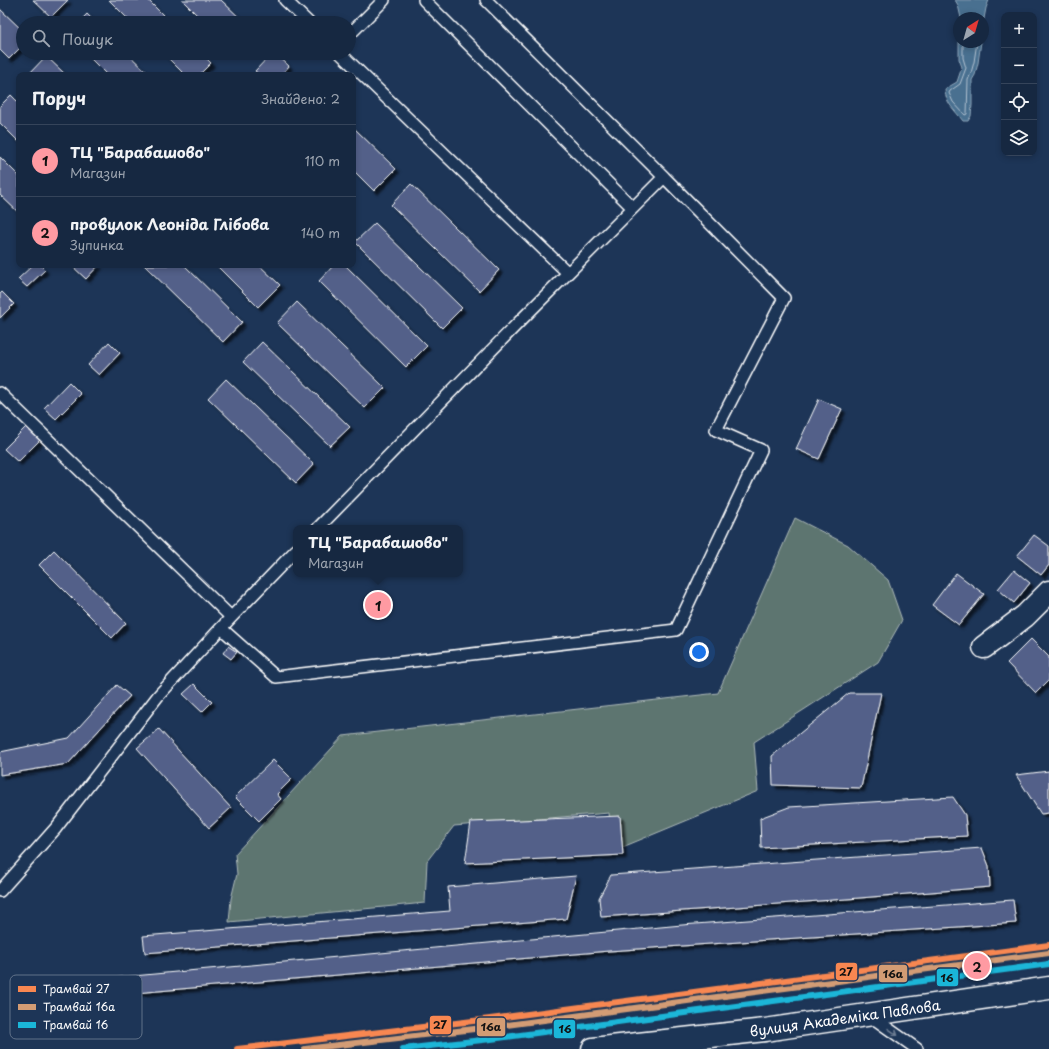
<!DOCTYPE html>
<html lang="uk">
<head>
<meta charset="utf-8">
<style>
  body { margin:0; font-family:"Playpen Sans",sans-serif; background:#1f3048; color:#f1f3f6 }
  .controls { position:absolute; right:12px; top:12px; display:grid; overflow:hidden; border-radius:8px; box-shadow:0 2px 6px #0003 }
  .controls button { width:36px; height:36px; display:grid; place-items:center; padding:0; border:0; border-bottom:1px solid #35445a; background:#162841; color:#f1f3f6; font:20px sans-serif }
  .compass { position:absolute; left:953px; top:12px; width:36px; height:36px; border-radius:50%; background:#162841; box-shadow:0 2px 6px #0003; rotate:37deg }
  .you { position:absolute; left:699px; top:652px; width:14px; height:14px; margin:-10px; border:3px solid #fff; border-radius:50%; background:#1a73e8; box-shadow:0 0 0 6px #1a73e833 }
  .badge { display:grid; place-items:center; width:26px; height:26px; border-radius:50%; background:#ff9aa2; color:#111; font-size:13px; font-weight:700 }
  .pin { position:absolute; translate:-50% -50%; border:2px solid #fff; box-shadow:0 1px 4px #0006 }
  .popup { position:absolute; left:293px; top:525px; width:170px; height:52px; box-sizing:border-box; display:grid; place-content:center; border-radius:8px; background:#162841; filter:drop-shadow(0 1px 3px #0005); font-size:13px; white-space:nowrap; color:#9ea6b1 }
  .popup b { font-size:15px; color:#f1f3f6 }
  .popup::after { content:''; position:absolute; left:50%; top:100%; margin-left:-8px; border:8px solid transparent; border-top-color:#162841 }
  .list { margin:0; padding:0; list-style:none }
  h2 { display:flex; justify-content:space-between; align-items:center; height:52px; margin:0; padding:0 16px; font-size:17px }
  h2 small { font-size:13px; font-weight:400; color:#9ea6b1 }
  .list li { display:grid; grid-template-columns:26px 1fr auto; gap:12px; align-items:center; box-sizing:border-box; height:72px; padding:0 16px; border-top:1px solid #35445a }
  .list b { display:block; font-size:15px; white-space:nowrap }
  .list p { margin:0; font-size:13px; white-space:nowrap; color:#9ea6b1 }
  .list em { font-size:13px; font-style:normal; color:#9ea6b1 }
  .icon { flex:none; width:22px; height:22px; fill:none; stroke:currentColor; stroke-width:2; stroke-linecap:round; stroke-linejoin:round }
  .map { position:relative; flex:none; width:1049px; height:1049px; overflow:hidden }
  .search { position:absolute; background:#162841; box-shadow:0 2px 6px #0003; left:16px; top:16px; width:340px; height:44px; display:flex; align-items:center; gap:10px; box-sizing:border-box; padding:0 14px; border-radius:22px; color:#9ea6b1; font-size:15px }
  .panel { position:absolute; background:#162841; box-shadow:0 2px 6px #0003; left:16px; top:72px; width:340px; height:196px; border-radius:8px }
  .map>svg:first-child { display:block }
  .green { fill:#5d7470; stroke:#aebab8 }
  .water { fill:#486f90; stroke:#91a9bc }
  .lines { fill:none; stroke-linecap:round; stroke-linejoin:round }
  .shore { stroke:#b6c5d3; stroke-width:1 }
  .building { fill:#526189; stroke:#fff; filter:url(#shadow) }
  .lane-casing { stroke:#fff; stroke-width:14 }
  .street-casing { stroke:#fff; stroke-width:25 }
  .primary-casing { stroke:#fff; stroke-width:25 }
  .lane { stroke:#1d3557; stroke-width:11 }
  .street { stroke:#1d3557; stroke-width:22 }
  .primary { stroke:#1d3557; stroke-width:22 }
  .tram-1-casing { stroke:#1d3557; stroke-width:9 }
  .tram-2-casing { stroke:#1d3557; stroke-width:9 }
  .tram-3-casing { stroke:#1d3557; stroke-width:9 }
  .tram-1 { stroke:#f88751; stroke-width:6 }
  .tram-2 { stroke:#d39c74; stroke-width:6 }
  .tram-3 { stroke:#1ab6d8; stroke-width:6 }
  .oneway { stroke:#6c7c92 }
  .labels { text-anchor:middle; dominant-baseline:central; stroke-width:3.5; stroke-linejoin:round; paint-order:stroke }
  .street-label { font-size:14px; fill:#fff; stroke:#1d3557 }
  .key { fill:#1d3557; stroke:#617289; stroke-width:1 }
  .key-label { font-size:11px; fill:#fff }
  .line-badge { stroke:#1d3557; stroke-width:1.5 }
  .pale-badge-label { font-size:11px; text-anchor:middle; font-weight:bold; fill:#111 }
</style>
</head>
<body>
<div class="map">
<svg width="1049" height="1049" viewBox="0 0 1049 1049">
  <defs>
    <filter id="shadow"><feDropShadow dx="3.5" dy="3.5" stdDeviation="1" flood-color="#0009"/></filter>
  </defs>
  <rect width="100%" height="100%" fill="#1d3557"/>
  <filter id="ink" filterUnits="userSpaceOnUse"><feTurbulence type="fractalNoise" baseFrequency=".025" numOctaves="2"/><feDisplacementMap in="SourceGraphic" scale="8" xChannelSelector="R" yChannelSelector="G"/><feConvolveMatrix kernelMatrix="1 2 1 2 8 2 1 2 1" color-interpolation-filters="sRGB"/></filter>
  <g filter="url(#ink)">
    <path class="green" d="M795,518L848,545L888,580L902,620L878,662L754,742L758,791L613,851L609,813L454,826L427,861L425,903L229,922L231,899L237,874L235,854L343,736L718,693Z"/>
    <path class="water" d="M955,0H989L986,8L983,24V18H961L958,5Z
      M959,37V42H981L978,63L975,75L972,80V105L971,116L968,121H963C955,110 945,103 945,89L957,82L962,67L959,59Z"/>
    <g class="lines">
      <path class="shore" d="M963,42V58L966,68L960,84L950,91L949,93L953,102L965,115L967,114L968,80L971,73L974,62L977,42"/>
    </g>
    <path class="building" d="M33,0H68L51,17Z
      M109,0H148L171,23H132Z
      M182,0H221L245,23H205Z
      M0,9L23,31V45L9,59L0,50Z
      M87,14L96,23H78Z
      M85,53H127L150,75H107Z
      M163,53H201L211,63L199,75H185Z
      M272,53H275L289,66L281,75H260L255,71Z
      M46,56L66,75H28Z
      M11,95L19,103V142L0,123V106Z
      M353,127L396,169L374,191L353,170Z
      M0,157L19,176V213L0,195Z
      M411,184L499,270L479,291L391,205Z
      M375,223L462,308L442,328L355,242Z
      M33,265H40L45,270L27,287L18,279Z
      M71,265H99L86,279Z
      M144,265H184L242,322L223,342Z
      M216,265H259L280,285L258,307Z
      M334,265H345L427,346L406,367L319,281Z
      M2,292L14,304L0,318V294Z
      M297,302L385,388L365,408L277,323Z
      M109,342L120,353L99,375L88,365Z
      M262,342L350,427L330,446L243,362Z
      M226,379L314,464L296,483L208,398Z
      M69,382L81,394L56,419L44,408Z
      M819,399L842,409L819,459L796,449Z
      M28,425L42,438L18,462L4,449Z
      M1034,535L1049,546V565L1041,575L1017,556Z
      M54,550L126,623L112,638L39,565Z
      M1014,570L1030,583L1014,603L998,589Z
      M956,573L984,594L959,625L932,605Z
      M1031,639L1049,657V680L1036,693L1007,663Z
      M228,646L237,652L231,659L223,653Z
      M194,684L212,702L202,712L183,694Z
      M117,685L130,696L68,764L0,775V752L69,738Z
      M849,693H881L861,788L773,785L772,756Z
      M159,729L231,808L209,828L137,748Z
      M273,760L292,779L277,794L281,799L259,821L235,797Z
      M1049,771V813L1041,814L1016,775Z
      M953,797L965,815L967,836L761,848L760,818L789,807Z
      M620,816L623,855L465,863L471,822Z
      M982,848L989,866L990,887L860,898L601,917L599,898L611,875Z
      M576,876L566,919L145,953L143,936L450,911L448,887Z
      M1013,900L1016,923L609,951L102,996L101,979L682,925Z"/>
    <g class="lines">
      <defs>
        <path id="lane" d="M285,0L309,23
          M424,0L633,208
          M349,35L384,0
          M340,53L568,273
          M0,393L231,617
          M318,528L523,318L664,177L486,0
          M221,628L276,677L676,630L761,450L716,430L784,298L664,177
          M0,891L56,828L158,696L221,628L296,550
          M869,1015L917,1049"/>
        <path id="street" d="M984,647L1025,616L1049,592"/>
        <path id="primary" d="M593,1049L765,1030L1049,988"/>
      </defs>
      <use href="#lane" class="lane-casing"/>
      <use href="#street" class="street-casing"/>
      <use href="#primary" class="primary-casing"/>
      <use href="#lane" class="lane"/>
      <use href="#street" class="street"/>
      <use href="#primary" class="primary"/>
      <defs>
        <path id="tram-1" d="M237,1049L490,1019L1049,945"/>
        <path id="tram-2" d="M305,1049L491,1027L1049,953"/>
        <path id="tram-3" d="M403,1049L491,1039L1049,964"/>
      </defs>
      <use href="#tram-1" class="tram-1-casing"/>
      <use href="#tram-2" class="tram-2-casing"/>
      <use href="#tram-3" class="tram-3-casing"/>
      <use href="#tram-1" class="tram-1"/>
      <use href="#tram-2" class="tram-2"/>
      <use href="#tram-3" class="tram-3"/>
    </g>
    <defs><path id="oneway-shaft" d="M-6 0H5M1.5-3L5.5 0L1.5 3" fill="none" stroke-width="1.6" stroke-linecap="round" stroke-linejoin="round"/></defs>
    <use class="oneway" href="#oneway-shaft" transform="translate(893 1032) rotate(35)"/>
  </g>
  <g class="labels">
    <g class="street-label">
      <text transform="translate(845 1018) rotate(-8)">вулиця Академіка Павлова</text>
    </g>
  </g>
  <rect x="10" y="975" width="132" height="64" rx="6" class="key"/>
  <rect x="18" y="986" width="18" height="6" fill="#f88751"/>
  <rect x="18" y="1004" width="18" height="6" fill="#d39c74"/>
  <rect x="18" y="1022" width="18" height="6" fill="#1ab6d8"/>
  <g class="key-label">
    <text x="43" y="993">Трамвай 27</text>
    <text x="43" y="1011">Трамвай 16a</text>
    <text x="43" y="1029">Трамвай 16</text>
  </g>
  <g class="line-badge">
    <rect x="835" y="962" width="23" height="19" rx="4" fill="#f88751"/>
    <rect x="878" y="964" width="30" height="19" rx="4" fill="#d39c74"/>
    <rect x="936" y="968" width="23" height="19" rx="4" fill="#1ab6d8"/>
    <rect x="429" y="1015" width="23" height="20" rx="4" fill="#f88751"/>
    <rect x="476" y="1017" width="30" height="20" rx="4" fill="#d39c74"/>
    <rect x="553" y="1019" width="23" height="20" rx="4" fill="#1ab6d8"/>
  </g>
  <g class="pale-badge-label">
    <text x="846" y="976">27</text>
    <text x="893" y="978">16a</text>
    <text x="947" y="982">16</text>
    <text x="440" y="1029">27</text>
    <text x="491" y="1031">16a</text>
    <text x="565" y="1033">16</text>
  </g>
</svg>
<div class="controls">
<button>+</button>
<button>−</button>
<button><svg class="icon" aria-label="locate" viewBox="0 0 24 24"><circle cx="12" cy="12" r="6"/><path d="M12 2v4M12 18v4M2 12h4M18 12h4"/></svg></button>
<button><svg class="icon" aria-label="layers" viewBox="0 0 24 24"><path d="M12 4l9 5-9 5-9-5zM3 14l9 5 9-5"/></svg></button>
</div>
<svg class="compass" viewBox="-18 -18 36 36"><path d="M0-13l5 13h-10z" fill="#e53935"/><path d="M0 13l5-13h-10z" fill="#9ea6b1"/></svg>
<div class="you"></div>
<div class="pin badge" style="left:378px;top:605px">1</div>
<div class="popup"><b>ТЦ &quot;Барабашово&quot;</b>Магазин</div>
<div class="pin badge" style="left:977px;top:966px">2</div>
<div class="search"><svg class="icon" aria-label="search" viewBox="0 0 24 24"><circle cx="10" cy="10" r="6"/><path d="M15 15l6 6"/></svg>Пошук</div>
<section class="panel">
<h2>Поруч<small>Знайдено: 2</small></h2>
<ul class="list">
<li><span class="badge">1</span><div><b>ТЦ &quot;Барабашово&quot;</b><p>Магазин</p></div><em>110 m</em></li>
<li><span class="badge">2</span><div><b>провулок Леоніда Глібова</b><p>Зупинка</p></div><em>140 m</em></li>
</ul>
</section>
</div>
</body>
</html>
